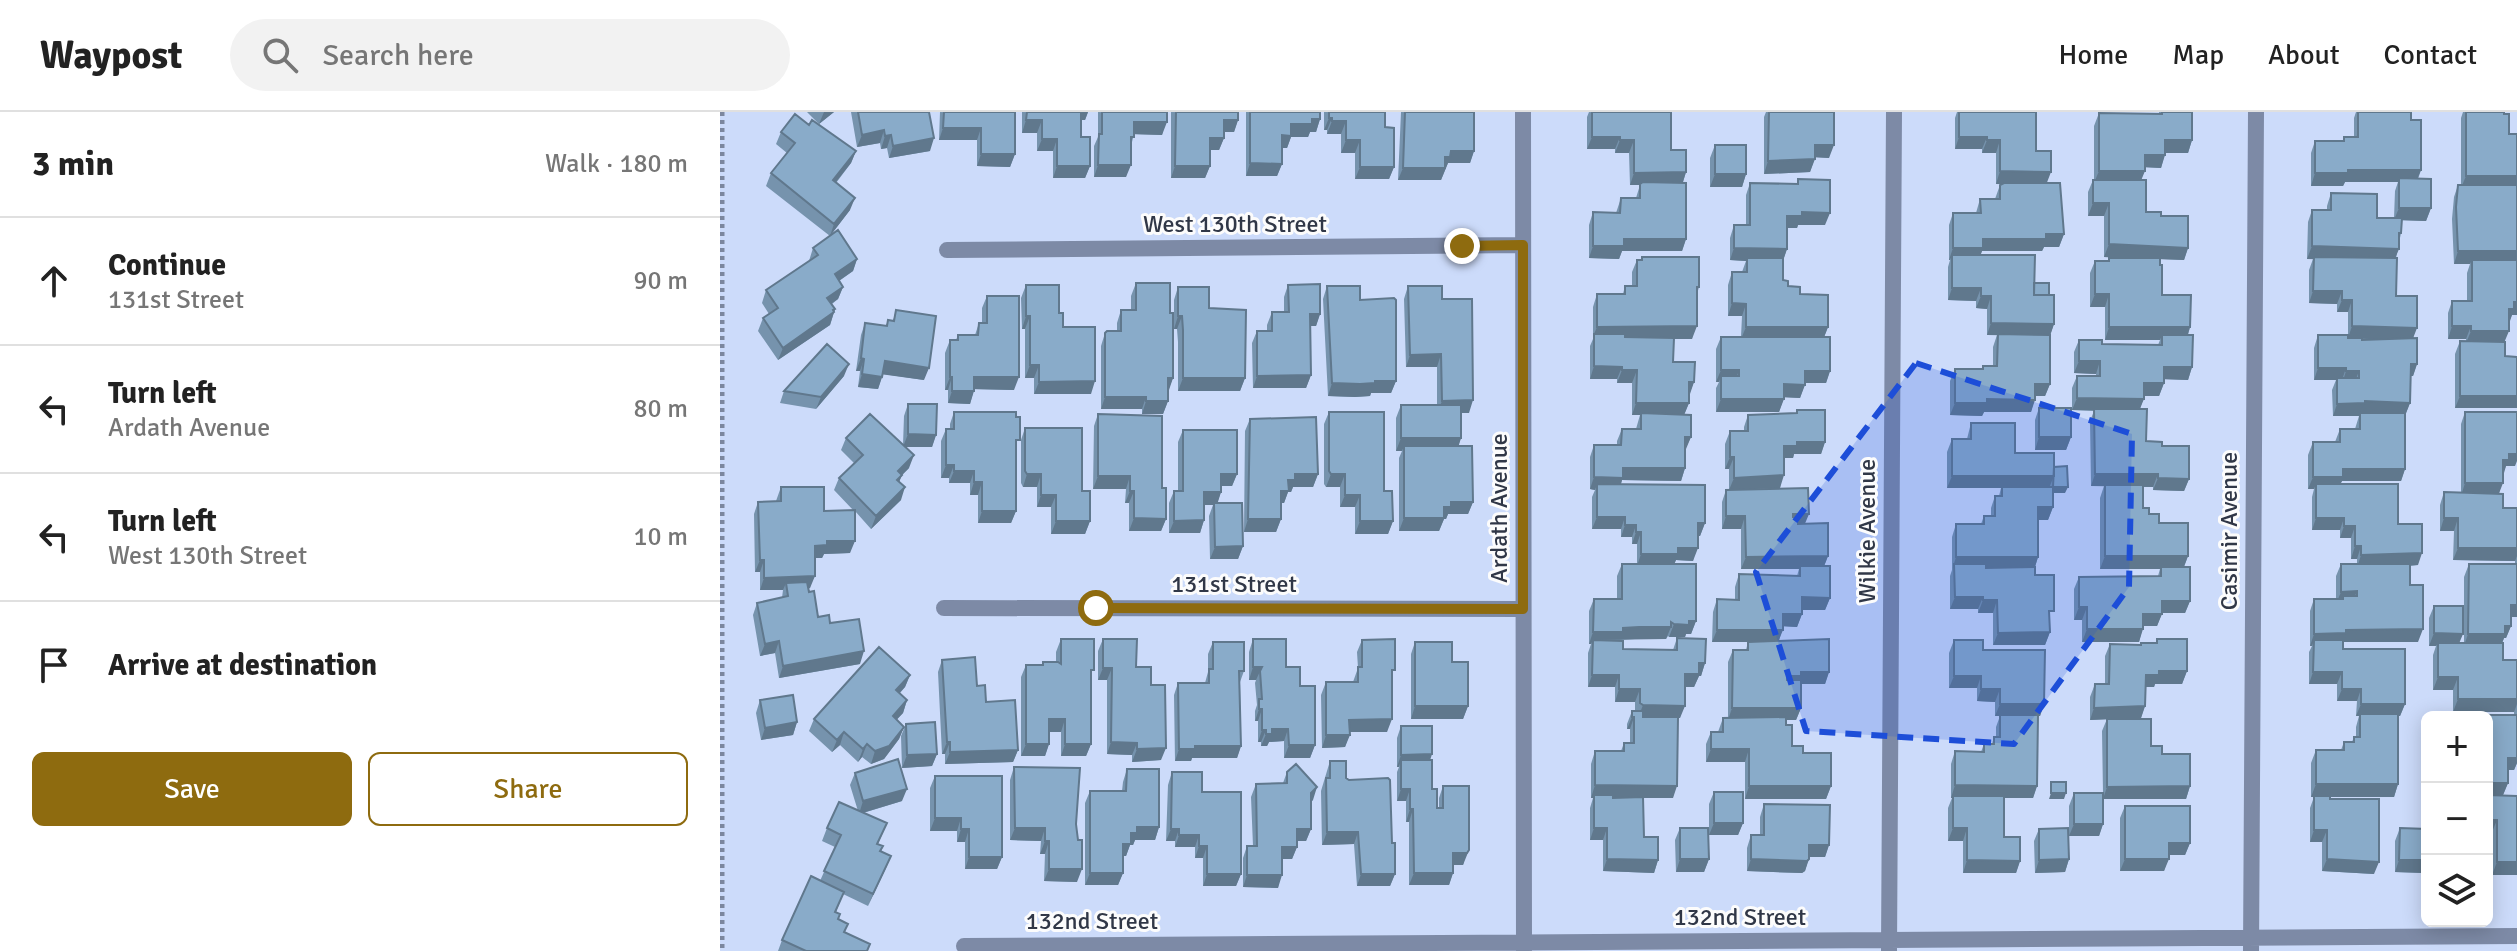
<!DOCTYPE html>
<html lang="en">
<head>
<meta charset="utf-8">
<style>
  body { margin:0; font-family:Signika,sans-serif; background:#f2f2f2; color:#222 }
  .controls { position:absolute; right:24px; bottom:24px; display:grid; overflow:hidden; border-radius:12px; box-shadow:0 4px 20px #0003 }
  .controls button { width:72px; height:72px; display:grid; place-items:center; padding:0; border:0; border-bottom:2px solid #e0e0e0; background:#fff; color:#222; font:40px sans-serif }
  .stop { position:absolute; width:24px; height:24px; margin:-18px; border:6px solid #8e6b0f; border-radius:50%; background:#fff }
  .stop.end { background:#8e6b0f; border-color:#fff; box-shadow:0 2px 8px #0008 }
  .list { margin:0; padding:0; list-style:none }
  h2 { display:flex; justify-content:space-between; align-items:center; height:104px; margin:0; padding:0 32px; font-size:34px }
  h2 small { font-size:26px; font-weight:400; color:#767676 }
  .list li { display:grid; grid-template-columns:52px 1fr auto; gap:24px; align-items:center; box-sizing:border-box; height:128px; padding:0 32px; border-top:2px solid #e0e0e0 }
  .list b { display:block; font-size:30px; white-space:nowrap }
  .list p { margin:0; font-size:26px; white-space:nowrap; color:#767676 }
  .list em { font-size:26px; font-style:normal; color:#767676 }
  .actions { display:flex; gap:16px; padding:24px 32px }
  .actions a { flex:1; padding:18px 0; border:2px solid #8e6b0f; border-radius:12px; text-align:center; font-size:28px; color:#8e6b0f }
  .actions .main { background:#8e6b0f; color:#fff }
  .icon { flex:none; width:44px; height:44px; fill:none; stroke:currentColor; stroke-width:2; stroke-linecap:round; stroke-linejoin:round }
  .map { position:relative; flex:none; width:1797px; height:839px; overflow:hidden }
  header { display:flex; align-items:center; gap:48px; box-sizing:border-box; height:112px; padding:0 40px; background:#fff; border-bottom:2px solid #e0e0e0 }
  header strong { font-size:38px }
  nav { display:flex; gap:44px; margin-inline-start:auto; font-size:28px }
  .search { width:560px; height:72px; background:#f2f2f2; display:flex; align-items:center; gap:20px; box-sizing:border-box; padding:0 28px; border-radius:44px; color:#767676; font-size:30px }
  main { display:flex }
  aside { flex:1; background:#fff }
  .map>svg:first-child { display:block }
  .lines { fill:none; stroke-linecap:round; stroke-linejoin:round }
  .path { stroke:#7c879e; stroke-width:5; stroke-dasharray:4 4; stroke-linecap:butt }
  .street { stroke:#7d8aa6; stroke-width:16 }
  .wall { fill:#7693ad }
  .shaded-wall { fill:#60788d }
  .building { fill:#89abc9; stroke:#60788d; stroke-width:2 }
  .route { stroke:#8e6b0f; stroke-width:10 }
  .marked { fill:#1d4ed8; fill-opacity:0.2; stroke:#1d4ed8; stroke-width:6; stroke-dasharray:16 10; stroke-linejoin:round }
  .labels { text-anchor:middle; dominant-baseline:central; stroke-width:6; stroke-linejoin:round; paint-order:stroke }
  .street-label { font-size:24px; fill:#303747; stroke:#fcfcfc }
</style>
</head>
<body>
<header>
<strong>Waypost</strong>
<div class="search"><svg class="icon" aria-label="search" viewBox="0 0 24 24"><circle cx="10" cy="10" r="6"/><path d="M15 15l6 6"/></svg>Search here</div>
<nav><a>Home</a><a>Map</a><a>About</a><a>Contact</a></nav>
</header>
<main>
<aside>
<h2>3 min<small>Walk · 180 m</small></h2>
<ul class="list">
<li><svg class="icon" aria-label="ahead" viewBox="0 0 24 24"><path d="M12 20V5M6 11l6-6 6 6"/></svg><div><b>Continue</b><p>131st Street</p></div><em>90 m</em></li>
<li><svg class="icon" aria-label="left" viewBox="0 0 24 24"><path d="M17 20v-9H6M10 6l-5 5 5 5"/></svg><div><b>Turn left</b><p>Ardath Avenue</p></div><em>80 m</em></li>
<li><svg class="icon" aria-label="left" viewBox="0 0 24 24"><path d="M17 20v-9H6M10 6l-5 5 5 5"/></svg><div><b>Turn left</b><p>West 130th Street</p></div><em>10 m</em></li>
<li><svg class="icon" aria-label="arrive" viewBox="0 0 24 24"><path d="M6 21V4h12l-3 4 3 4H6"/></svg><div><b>Arrive at destination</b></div></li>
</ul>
<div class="actions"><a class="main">Save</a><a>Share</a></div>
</aside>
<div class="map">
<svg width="1797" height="839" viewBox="0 0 1797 839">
  <rect width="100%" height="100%" fill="#ccdbfa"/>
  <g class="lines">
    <path class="path" d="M2,0V839"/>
    <path class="street" d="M803,0L804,838
      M227,138L803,133
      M224,496L803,497
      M244,834L1797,824
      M1169,838L1174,0
      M1531,839L1536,0"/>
  </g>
  <path class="wall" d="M87,0H114L99,12Z
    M131,0H209L210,39L169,46L167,36L161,37L160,31L137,35Z
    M220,0H295V42L290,55L257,54V28H219Z
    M302,0H368L365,8H361V25L370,54L365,66H333V39H317V21H302Z
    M378,0H447L442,23L414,22L411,34L406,65H374V34L378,25Z
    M451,0H518V8L514,20H504V26L499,38H490V54L485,66H451Z
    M526,0H600V7L596,20H590L588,25H571L567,36H562V52L557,64H526Z
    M604,0H665V15L674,55L669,67H635V41H621V22H607V18H604Z
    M681,0H754V39L750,51H728L721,68H678Z
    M869,0H951V38L966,60L963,70L966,127L962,139H902L899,147L869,146V113L873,100L896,101L901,86H916L920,73H910L909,41H895V37H867V5Z
    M1046,0H1114L1109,46L1095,45L1090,60L1044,62V5Z
    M1237,0H1316V39L1344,122L1339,135H1324L1322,139H1262L1260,143L1314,171L1329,183L1334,212L1330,223V272L1325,284H1315L1311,300H1264L1262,304L1230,303V269L1235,257H1262L1263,254H1273V235L1277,223H1267V197L1256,196V189L1228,188V155L1230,148H1229V113L1233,101H1256L1260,87H1275L1280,73L1282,72H1276V41H1262V37H1235V6Z
    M1439,0H1472V28L1468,41H1445L1441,56L1425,55L1421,68L1426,100L1441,104L1468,136L1464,148L1440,147L1442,183L1470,215L1468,223L1472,255L1468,268L1444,267V271L1439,284H1424L1420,297L1426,329L1442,334L1469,367L1464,379L1433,378V375H1423V396L1439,411L1468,444L1464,455L1470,489L1465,501H1442L1437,514H1423L1419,530H1362V508H1354V477L1359,465L1438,464L1440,457H1380V386L1384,374H1371L1370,309L1374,299L1352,298V276L1357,264H1376V262L1354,261V240L1359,228L1382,232L1438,233L1440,228H1385V195H1370V161L1375,149H1388L1389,146H1406L1384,145V104H1368V80L1373,68H1374V14L1379,1L1439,2Z
    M1636,0H1691V8L1701,58L1698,67L1711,96L1706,109L1681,108V121L1676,146V184L1694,226L1697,252L1693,264H1691L1690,291L1685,303V357L1681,369H1622L1620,372L1678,412L1698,453L1690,454V473L1698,530H1623V537L1685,592L1680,604H1678V672L1674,685H1610V687L1654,762L1602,759V730H1590V696L1594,685H1591V651L1596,638H1621L1624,630H1632L1634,625H1636V615L1639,604H1636L1637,589H1617V572H1589V540L1592,534H1590V499L1594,487H1616V464L1621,452H1637V447H1631V426H1620V418H1592V385L1594,377H1588V343L1593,330H1615L1620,317H1635L1639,304H1613L1612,278L1616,268H1594V236L1598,223L1628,226V200H1617V192L1589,191V158L1593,147H1587L1588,110L1592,98H1607V94L1611,81L1657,106H1674L1675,79L1678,70H1625L1623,74H1591V41L1595,29H1623L1624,25H1634V6Z
    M1743,0H1784L1789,22L1797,203H1792L1789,209L1784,230L1785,244L1797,245V296H1735V242L1740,229H1746V227H1728V201L1732,189H1747V161L1750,152H1734L1732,107L1734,85L1738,73H1741V6Z
    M89,13L136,39L131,51L116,71L130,98L110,124L137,147L133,159L119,169L123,175L118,187L112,192L115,197L110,213L58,248L38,219L43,206L49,202L42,191L46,178L89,149L93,136L110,124L46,74L51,61L67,41L56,32L61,20Z
    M995,33L1026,62L1022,75H990V46Z
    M1078,67L1105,113H1078L1077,116H1067V137L1063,148V168L1068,174L1080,182L1108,215L1104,225L1110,259L1106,271H1085L1080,286L1064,285L1059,300H996V276L999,270H996V237L1001,225H1021L1022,204H1008V173L1012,160H1022L1026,149L1010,148V126L1014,113H1026V83L1030,71L1077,72Z
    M922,145L979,175L977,182L972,227H954L953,250L974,270L969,282V291L964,303L971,325L965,337V356L961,369L902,368L901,372L985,411L980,424H978L973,449L956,448L954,452L976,509L971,522H966L965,525H949L948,524L946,527H915L900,528L903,537L953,538L957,526L985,551L981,564H979L974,575H965L960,606H958L953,686H924V725L938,748L934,761L883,759V728H870V696L873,686H871V652L875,639H901L904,631H910V617H907V612L912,599H915V590H895V575H868V541L871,532H869V499L874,487H897V464L902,452H917V432H912V425H901V417H872V385L875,378L870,377V345L874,333H897V329L902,317H916L920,303H912V271H897V267H870V234L873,227V195L877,182H903L905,174H912V160L917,148H921Z
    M416,171L450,201L453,266L448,278V289L443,302H422V297H381V234L385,221L397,219V211L401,198H411V184Z
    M306,173L339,201L343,215L371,282H314V266H305V217H302L301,186Z
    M568,173L600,202L596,214H590L591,263L586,276H533L532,231L537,219H547V213L552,200H564V185Z
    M607,174L640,188L676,269L671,281H651L650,284L635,285L608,284L603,187Z
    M688,174L722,187L749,301H741V326L738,334L753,390L748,402H728L726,407H724L719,419H679V346L682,339H676V306L681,293H717V255H686L684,187Z
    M458,175L489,196L525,266L520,279H458V230L457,217H454V188Z
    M267,184L294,278L254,277L250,292L228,291V278H225V241L230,228H236L238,223H255L259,211H262V196Z
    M176,198L204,268L163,262L158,277L138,275L140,259H136L141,223L145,211L166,214L168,208L173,209Z
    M124,264L96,297L60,291L64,279Z
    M188,292L216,323L212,335H185L189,356L182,363L179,370L181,388L151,417L135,399L130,441L104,442L102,446H95L90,476L88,477L98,505L110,511L140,552L59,566L55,541L40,544L33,503L37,491L62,486L63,478H40V460H35L34,402L38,390L56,389L61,375L104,399L133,398L114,378L119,366L134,351L121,338L126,326L183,333L184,304Z
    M1319,296L1351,325L1346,338H1315V308Z
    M1077,298L1105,330L1101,342H1074L1073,346H1064L1060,376L1014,378L1085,412L1108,444L1104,454L1110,486L1105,498H1082V502L1077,515L1063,514L1059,529L1109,560L1105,572H1081V596L1076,608H1066V613L1072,634L1083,641L1111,674L1106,687H1025V650H986V632L991,620H998L1003,606H1008V550L1013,538H1026L1028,530H992L993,500L997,487L1015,488V475L1019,462L1077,464L1079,457H1021V417H1002V390L1006,378H1009V357H1005V332L1010,319H1024V315L1028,303L1076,301Z
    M234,300L296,338V399L291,411H258V383H250V371H229V366H221V329L226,317H230V312Z
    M609,300L664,379L673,409L668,422H635V395H620V375H606L604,372V312Z
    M1745,300L1795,354H1786L1783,361L1779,381L1783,396H1797V505H1791V514L1786,526H1784L1782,531L1783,548H1797V651L1794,658H1788V671L1783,683L1767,605H1744L1745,603H1794V600H1733V578H1713V543L1716,534H1709V506L1714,494L1740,531H1744V465L1749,452H1795V449L1733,448L1734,419H1720V393L1724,380L1741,381V312Z
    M378,302L442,376L446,407L441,419H409V391H405L406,377H373L374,314Z
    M530,307L598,362L593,375H573L571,380H568L564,391H561V407L556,420H524L525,319Z
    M1251,311L1295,341L1334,355L1345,381H1333V395L1328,408H1318V445L1315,455V463L1330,511V520L1325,533H1273V501H1258V497H1230V464L1232,458V425L1236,412H1261L1264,404H1271V396L1275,384H1279L1281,376H1227V340L1232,327H1247Z
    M305,316L362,379L370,409L365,422H331V395H317V375H303L301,371V328Z
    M463,318L517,362L512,374H501V380L497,391L523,434L518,447H490L489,404L493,393H484V408L480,421H449V391L454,379H458V330Z
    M341,527L371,567V632L366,644H341V620H329V632L325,644H301V565L306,553H322L323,550H336V540Z
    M383,527L416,555L431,573L441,648L412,650V643L387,642V568H378V539Z
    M533,527L566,555L580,574L595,633L590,646H564V629L549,630L547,634H541V630H538V609H535V599L537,593L535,571L536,568H529V540Z
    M1437,527L1467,559L1462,572H1435L1434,575H1426L1425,594L1421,606L1431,634L1442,642L1470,674L1466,687H1383V712L1379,724H1349V694L1354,681H1383L1382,619L1387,607L1370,608V585L1375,572H1385V544L1390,532L1420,533L1436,531Z
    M642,528L672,569L667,620H630L625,635L602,636L601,583L606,570H633L638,556L637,540Z
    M1234,528L1263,538L1324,592L1320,604H1318L1317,674L1313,686H1284V725L1300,749L1296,761H1243V729H1228V696L1232,686H1231V652L1235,639L1261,640L1264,632H1272L1274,625H1276V615L1280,604H1275V590L1257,589V576H1229V541Z
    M493,530L524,559L520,570L521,634L517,646H472L471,649H455L454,583L458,571H485L488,560V542Z
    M695,530L748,594L743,607H691V542Z
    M222,548L257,574L298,638L293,650L225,652V642H222L218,560Z
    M190,563L185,575L180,581L187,588L183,601L176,608L184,615L179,627L164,647L151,652L142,645L138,650L120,633L112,640L89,619L94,607Z
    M40,588L77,610L73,623L41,628L36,601Z
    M186,612L217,642L212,654L182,656L181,624Z
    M681,614L710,648L712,677L717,696H719V686L723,674L744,750L743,753H733V761L729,773H689V710H686V689H677V660L679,655H677V626Z
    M610,649L626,666L672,731L675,762L670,774H637L634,732L602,733L601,679Z
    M294,655L356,712L357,770L324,769L325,742H320L321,729L290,728V668Z
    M407,657L439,715L435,728H415L413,733H410L406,744H403V761L398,773H365V691L370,679H402L403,670Z
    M452,660L482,680L521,762L516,774H483V746H475V735H455V729H446L448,673Z
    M567,660L593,688L591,690V717L586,729H577V735L572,747H562L558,776L523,775V746L527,734H533L531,685L536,672L563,671Z
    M135,661L182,689L143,701L167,711L158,732L163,734L161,740L171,744L148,794L123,782L116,800L125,820L147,839H58L62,828L100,769L115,735L102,729L107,716L138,699L130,673Z
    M215,664L282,745L277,757H245V730H237V719H210V676Z
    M994,680L1023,711L1018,723H989V692Z
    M1767,683L1797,763H1772V720H1767Z
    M1044,692L1109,733L1105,745H1089L1085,759L1082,761L1027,759V736L1031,723H1040V705Z
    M1405,694L1470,731L1465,743H1449L1444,759H1400V706Z
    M960,716L989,747L984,760H956L955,728Z
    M1680,716L1707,717V754L1704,761L1675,760V729Z
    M1319,717L1349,747L1345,760L1315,761L1314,729Z"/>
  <path class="shaded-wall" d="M104,0H114L99,12Z
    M359,0H368L365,8H356Z
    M609,6H612L607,18H604Z
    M592,7H600L596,20H590L588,25H571L567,36H558L562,23L571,12Z
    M306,8H322L317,21H302Z
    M504,8H518L514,20H499Z
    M612,9H626L621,22H607Z
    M414,10H447L442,23L409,22Z
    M223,16H261L257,28H219Z
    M164,18L160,31L137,35L142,23Z
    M171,23L167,36L161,37L165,24Z
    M872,25H900L895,37H867Z
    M1239,25H1267L1262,37H1235Z
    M214,26L210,39L169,46L173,34Z
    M490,26H504L499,38H485Z
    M322,27H337L333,39H317Z
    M626,28H640L635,41H621Z
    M900,28H914L909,41H895Z
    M1267,28H1280L1276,41H1262Z
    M1445,28H1472L1468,41H1441Z
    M1095,33H1114L1109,46L1090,45Z
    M136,39L131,51L108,80L113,68Z
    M731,39H754L750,51H728L721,68H678L683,56L725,45Z
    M261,42H295L290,55L257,54Z
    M1425,43H1445L1441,56L1420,55Z
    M1095,47L1090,60L1044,62L1048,49Z
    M530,51L562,52L557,64H526Z
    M378,53H411L406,65H374Z
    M337,54H370L365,66H333Z
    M455,54H490L485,66H451Z
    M640,55H674L669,67H635Z
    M1628,58H1701L1696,70L1679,66L1678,70H1625L1623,74H1591L1595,61Z
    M1280,59L1331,60L1326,73L1276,72Z
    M1379,59H1425L1420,71H1374Z
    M966,60L962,73H910L914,61Z
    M995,62H1026L1022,75H990Z
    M1746,64H1797V77L1741,76Z
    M135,86L130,98L110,124L114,112Z
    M1373,91H1389L1384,104H1368Z
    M1679,96H1711L1706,109L1674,108Z
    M1082,100L1110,101L1105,113H1078L1077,116H1063L1067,104Z
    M1326,122H1344L1339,135H1324L1322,139H1262L1259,148L1232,143L1230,148H1229L1233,136L1263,127Z
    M904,127H966L962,139H902L899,147L869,146L873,134Z
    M1389,132L1468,136L1464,148L1384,145Z
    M1592,134L1679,137L1674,149L1587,147Z
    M1014,136L1067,137L1063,149L1027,146L1026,149L1010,148Z
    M1738,139H1797V152L1752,148L1750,152H1734Z
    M137,147L133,159L110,175L115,162Z
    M123,175L118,187L102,198L107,186Z
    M1232,176H1261L1256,189L1228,188Z
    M1593,179H1622L1617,192L1589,191Z
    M1375,182H1389L1385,195H1370Z
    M1261,184H1271L1267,197L1256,196Z
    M1622,188H1632L1628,200H1617Z
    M1794,190H1797V203H1792L1790,209H1784L1789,197Z
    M1012,191L1026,192L1022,204H1008Z
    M115,197L110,213L58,248L63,236Z
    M590,202H600L596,214H586Z
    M306,204H310L305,217H302Z
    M458,204H462L457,217H454Z
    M1271,211L1334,212L1330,224L1267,223Z
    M977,214L972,227H874V222L877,215Z
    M1632,214L1697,216L1692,229L1628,226Z
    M1732,214H1751L1746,227H1728Z
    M1026,215H1108L1103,228L1021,227Z
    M1389,215H1470L1466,228L1442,223L1440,228H1385Z
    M1751,219H1789L1784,231H1746Z
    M721,242L717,255H686L690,243Z
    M141,246L144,247L140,259H136Z
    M165,249L209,256L204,268L160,262Z
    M1359,249H1380L1376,262L1354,261Z
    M129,252L124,264L96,297L101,285Z
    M1691,252H1697L1693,264H1687Z
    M310,253H319L314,266H305Z
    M874,254L902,255L897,267H870Z
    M1444,255H1472L1468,268L1439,267Z
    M1598,256H1626L1622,268H1594Z
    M902,258H917L912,271H897Z
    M1001,258H1019L1015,270L1001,264L999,270H996Z
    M1085,259H1110L1106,271H1080Z
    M1626,259H1639L1634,272H1622Z
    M142,262L162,265L158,277L138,275Z
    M591,263L586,276H533L537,264Z
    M230,265H232L228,278H225Z
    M254,265H299L294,278L250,277Z
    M448,266H453L449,278H443Z
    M463,266H525L520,279H458Z
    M375,269L371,282H314L319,270Z
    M655,269H676L671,281H651L650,284L635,285L608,284L612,271Z
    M969,270H974L970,282H965Z
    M1424,271H1444L1439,284H1419Z
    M1064,272L1085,273L1080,286L1059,285Z
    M1315,272H1330L1325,284H1311Z
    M232,279H254L250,292L228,291Z
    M1740,284H1797V296H1735Z
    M385,285H426L422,297H381Z
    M1357,286L1424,287L1419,299L1352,298Z
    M1001,287H1064L1059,300H996Z
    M1267,287L1315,288L1311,300H1264L1262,304L1230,303L1235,291Z
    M753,288L749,301H717L722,289Z
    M426,289H448L443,302H422Z
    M1645,289L1690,291L1685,304L1640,301L1639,304H1613L1617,292Z
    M916,291H969L964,303H912Z
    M188,322L216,323L212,335H183Z
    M965,325H971L966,337H961Z
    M1319,325H1351L1346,338H1315Z
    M681,326H741L737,339L684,334L682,339H676Z
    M1077,330H1105L1101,342H1074L1073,346H1060L1064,334Z
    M1797,341V349L1795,354H1786L1784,361H1778L1783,348L1789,342Z
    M194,343L189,356L182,363L177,375L178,359Z
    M1010,345H1014L1009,357H1005Z
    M226,353H234L229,366H221Z
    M903,356H965L961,369L902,368L899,378L877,372L875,378L870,377L874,365Z
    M1623,357H1685L1681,369H1622L1618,377L1596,372L1594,377H1588L1593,365Z
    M234,359H254L250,371H229Z
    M307,362H321L317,375H303Z
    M501,362H517L512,374H497Z
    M575,362H598L593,375H573L571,380H568L564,391H556L561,379L568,368Z
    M611,362H625L620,375H606Z
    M1375,362H1438L1433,375L1371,374Z
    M1064,363L1060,376L1009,378L1014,366Z
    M378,364H410L406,377H373Z
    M1232,364H1334L1329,376H1227Z
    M1438,366L1469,367L1464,379L1433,378Z
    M254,370H262L258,383H250Z
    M1745,371H1783L1778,384H1741Z
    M185,375L181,388L151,417L156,404Z
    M1333,375H1348L1345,381H1331Z
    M410,379H414L409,391H405Z
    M484,380H501L497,393H480Z
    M321,383H336L331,395H317Z
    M625,383H640L635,395H620Z
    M731,390H753L748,402H728L726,407H724L719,419H679L684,406L724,395Z
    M1318,395H1333L1328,408H1314Z
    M262,399H296L291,411H258Z
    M1073,402H1089L1084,414H1068Z
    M1006,404H1025L1021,417H1002Z
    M877,405H905L901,417H872Z
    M414,406L446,407L441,419H409Z
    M1596,406H1624L1620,418H1592Z
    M1724,406H1738L1734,419H1720Z
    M528,407H561L556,420H524Z
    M484,408L480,421H449L454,409Z
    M336,409H370L365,422H331Z
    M640,409H673L668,422H635Z
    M978,411H985L980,424H973Z
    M905,413H916L912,425H901Z
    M1624,414H1635L1631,426H1620Z
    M916,420H921L917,432H912Z
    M107,429H135L130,441L104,442L102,446H90L95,434Z
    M523,434L518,447H490L495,435Z
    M1635,434H1641L1637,447H1631Z
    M958,436H978L973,449L956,448L953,455L917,454L921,442Z
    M1738,436H1797V444L1795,449L1733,448Z
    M1702,441L1698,453L1637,456L1641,443Z
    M1108,444L1103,457L1080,454L1079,457H1021L1026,445Z
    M1385,444H1468L1463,457H1380Z
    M1236,445H1318L1314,458H1234V452L1232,458Z
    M40,448H44L40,460H35Z
    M95,464L90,476L67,477L66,471L63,478H40L44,466Z
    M1637,479L1632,492L1623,484L1619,492H1616L1621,480Z
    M1082,485L1110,486L1105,498H1078Z
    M1235,485H1263L1258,497H1230Z
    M1263,488H1277L1273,501H1258Z
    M1442,489H1470L1465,501H1437Z
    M1791,493H1797V505H1786Z
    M1359,495H1367L1362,508H1354Z
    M1063,502H1082L1077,515L1058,514Z
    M1423,502H1442L1437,514H1419Z
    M969,509H976L971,522H966L965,525H949L954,512Z
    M1785,514H1791L1786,526H1784L1781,534H1744L1748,522Z
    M919,515H951L946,527L873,528L871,532H869L873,520Z
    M1367,517H1423L1419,530H1362Z
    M1703,517L1698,530H1623L1594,528L1592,534H1590L1594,522L1626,518Z
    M997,518H1063L1058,530H992Z
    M1330,520L1325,533H1273L1278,521Z
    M1714,521L1743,522L1738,534L1718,531L1716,534H1709Z
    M59,529L55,541L40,544L45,532Z
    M144,539L140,552L59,566L63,554Z
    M979,551H985L981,564H979L974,575H960L965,562Z
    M533,555H542L536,568H529Z
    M383,556H392L387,568H378Z
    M1439,559H1467L1462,572H1435L1434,575H1421L1426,563Z
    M1081,560H1109L1105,572H1078L1063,576L1067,564Z
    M1593,560H1622L1617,572H1589Z
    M190,563L185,575L171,590L176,578Z
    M872,563H899L895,575H868Z
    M1234,564H1261L1257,576H1229Z
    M1718,565H1738L1733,578H1713Z
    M899,577H920L915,590H895Z
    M1261,577H1280L1275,590L1257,589Z
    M1622,577H1641L1637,589H1617Z
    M1738,587H1797V592L1794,600H1733Z
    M187,588L183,601L168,617L173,604Z
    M1280,592H1324L1320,604H1275Z
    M1641,592H1685L1680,604H1636Z
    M923,593L965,594L960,606H918Z
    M695,594H748L743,607H691Z
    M1425,594L1421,606L1370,608L1374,596Z
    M1012,596H1081L1076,608H1008Z
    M539,597H542L538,609H535Z
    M912,605H914L910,617H907Z
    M329,607H345L341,620H325Z
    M672,607L667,620H625L629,608Z
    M77,610L73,623L41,628L45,616Z
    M184,615L179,627L164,647L151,652L155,639Z
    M552,617H568L564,629L549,630L547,634H541L546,622Z
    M542,618H546L541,630H538Z
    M124,620L120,633L112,640L117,628Z
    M606,623H630L625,635L602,636Z
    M227,630H230L225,642H222Z
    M391,630L417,631L412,643L387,642Z
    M147,632L142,645L138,650L143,637Z
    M306,632H329L325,644H301Z
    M345,632H371L366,644H341Z
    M569,633H595L590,646H564Z
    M475,634H521L517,646H472L471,649H455L459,637Z
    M446,636L441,648L412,650L417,637Z
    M991,637H1029L1025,650H986Z
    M298,638L293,650L225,652L230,640Z
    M217,642L212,654L182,656L187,643Z
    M712,642L708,655L681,648L679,655H677L681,643Z
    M1797,643V651L1794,658H1783L1788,646Z
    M1767,671H1788L1783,683H1767Z
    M1596,672H1678L1674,685H1591Z
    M875,673L957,674L953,686H874V683L873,686H871Z
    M1235,673L1317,674L1313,686H1231Z
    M1029,674H1111L1106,687H1025Z
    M1470,674L1466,687H1383L1387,675Z
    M597,675L593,688L586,694L591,681Z
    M187,677L182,689L139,702L143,689Z
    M681,677H690L686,689H677Z
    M1331,681H1346L1344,687H1329Z
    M690,697H693L689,710H686Z
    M215,706H241L237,719H210Z
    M1767,708H1777L1772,720H1767Z
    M994,711H1023L1018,723H989Z
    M1354,712H1383L1379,724H1349Z
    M417,715H439L435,728H415L413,733H410L406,744H398L403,732L411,721Z
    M295,716H325L321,729L290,728Z
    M874,716H887L883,728H870Z
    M1233,716H1247L1243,729H1228Z
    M241,717H249L245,730H237Z
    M451,717H459L455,729H446Z
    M577,717H591L586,729H572Z
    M1594,718H1607L1602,730H1590Z
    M607,720H638L634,732L602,733Z
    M459,723H479L475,735H455Z
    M325,729H329L325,742H320Z
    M1449,731H1470L1465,743H1444Z
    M1089,733H1109L1105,745H1085Z
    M479,734H487L483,746H475Z
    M562,735H577L572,747H558Z
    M749,738L743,753H729L733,741Z
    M171,744L166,756L148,794L153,782Z
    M249,745H282L277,757H245Z
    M887,747L938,748L934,761L883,759Z
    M960,747H989L984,760H956Z
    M1031,747H1089L1085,759L1082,761L1027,759Z
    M1349,747L1345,760L1315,761L1319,748Z
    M1405,747H1449L1444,759H1400Z
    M1607,747L1659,750L1654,762L1602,759Z
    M1247,748L1300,749L1296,761H1243Z
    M1679,748H1707V754L1704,761L1675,760Z
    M1777,750H1797V763H1772Z
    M329,757H362L357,770L324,769Z
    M370,761H403L398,773H365Z
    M694,761H733L729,773H689Z
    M487,762H521L516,774H483Z
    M641,762H675L670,774H637Z
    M527,763H562L558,776L523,775Z"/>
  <path class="building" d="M138,0H209L214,26L173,34L171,23L165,24L164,18L142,23Z
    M224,0H295V42H261V16H223Z
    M307,0H361V25H370V54H337V27H322V8H306Z
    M382,0H447V10H414V25H411V53H378L379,22H382Z
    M456,0H518V8H504V26H490V54H455Z
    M530,0H600V7H592V12H571V24L562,23V52L530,51Z
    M609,0H665V15L674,16V55H640V28H626V9H612V6H609Z
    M685,0H754V39H731L730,45H725V56H683Z
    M872,0H951V38H966V60L914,61V28H900V25H872Z
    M1049,0H1114V33H1095V47L1048,49Z
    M1239,0H1316V39H1331V60L1280,59V28H1267V25H1239Z
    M1442,0H1472V28H1445V43H1425V59H1379V1L1442,2Z
    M1638,0H1691V8H1701V58H1628V61H1595V29H1624V25H1638Z
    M1746,0H1784V2H1789V22H1797V64H1746Z
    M75,2L89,13L92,8L136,39L113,68L135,86L114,112L51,61L75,31L61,20Z
    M995,33H1026V62H995Z
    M1679,66L1711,67V96H1679Z
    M1078,67L1110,68V101L1082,100V104H1067V137L1014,136V113H1030V71L1078,72Z
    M1373,68H1426V100H1441V104H1468V136L1389,132V91H1373Z
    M923,70L966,71V127H904V134H873V100L900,101L901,86H920V72Z
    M1284,71H1340L1344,122H1326V127H1263V136H1233V101H1261L1260,87H1280V73Z
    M1738,73H1797V139H1738L1736,95Z
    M1611,81L1657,82V106H1682L1681,121H1679V137L1592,134V98H1611Z
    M118,118L137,147L115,162L123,175L107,186L115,197L113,198L114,200L63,236L43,206L58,196L46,178L98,143L93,136Z
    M1232,143H1315L1314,183H1334V212L1271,211V184H1261V176H1232Z
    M922,145H979V175H977V214L877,215V182H905V174H917V148H922Z
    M1594,145L1677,146L1676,184H1697V216L1632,214V188H1622V179H1593Z
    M1027,146H1063V168L1068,169V174L1080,175V182L1108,183V215H1026V192L1012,191V160H1027Z
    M1389,146H1440V153H1442V183H1471L1470,215H1389V182H1375V149H1389Z
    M1752,148H1797V190H1794V197H1789V219H1751V214H1732V189H1752Z
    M416,171H450V201H453V266H448V289H426V285H385V221L387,219H401V198H416Z
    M1314,171H1329V183H1314Z
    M600,172V202H590L591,263L537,264V219H552V200H569L568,173Z
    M306,173H339V201H343V215H375V269L319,270V253H310V204H306Z
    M607,174H640V188L674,186L676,188V269H655V271L640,272L612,271Z
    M688,174H722V187H752L753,288L722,289L721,242L690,243Z
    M458,175H489V196L526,198L525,266H463V218L462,204H458Z
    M267,184H299V265H254V279H232V265H230V228H238V223H258L259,211H267Z
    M176,198L216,204L209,256L165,249L162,265L142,262L144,247L141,246L145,211L167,214L168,208L174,209Z
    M874,222H905V225L954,226L953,250H975L974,270H969V291H916L917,258H902V255L874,254Z
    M1278,222L1330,223V272H1315V288L1267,287V291H1235V257H1263V254H1277Z
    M1442,223H1473L1472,255H1444V271H1424V287L1357,286V264H1380V249H1359V228H1382V232L1442,233Z
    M1598,223H1628V226H1642V228L1697,226V252H1691L1690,291L1645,289V291L1617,292V266H1639V259H1626V256H1598Z
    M1001,225H1110V259H1085V273L1064,272V287H1001V264H1019V258H1001Z
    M1740,229L1785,230V244L1797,245V284H1740Z
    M107,232L129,252L101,285L64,279Z
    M188,292H217L216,323L188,322Z
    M681,293H741V326H681Z
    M1319,296H1351V325H1319Z
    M1374,297H1427L1426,329L1442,330V334H1469V367L1438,366V362H1375Z
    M1077,298H1105V330H1077V334H1064V363L1014,366V345H1010V319H1028V303L1077,301Z
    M234,300H296V305H300V328H296V399H262V370H254V359H234V353H226V317H234Z
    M609,300H664V379H672L673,409H640V383H625V362H611L609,359Z
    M1745,300H1797V342H1789V348H1783V371H1745Z
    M921,301L971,303V325H965V356H903V366L874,365V333H901L902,317H921Z
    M1640,301H1685V357H1623V365H1593V330H1620V317H1640Z
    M150,302L194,343L178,359L182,363L177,368L185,375L156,404L119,366L143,343L126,326Z
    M378,302L442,304V376H446V407L414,406V379H410V364H378Z
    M596,305L598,362H575V368H568L569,379H561V407H528L530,307Z
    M1251,311H1295V341H1334V364H1232V327H1251Z
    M305,316H362V379H370V409H336V383H321V362H307L305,359Z
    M463,318H517V362H501V380H484V408L454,409V379H463Z
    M684,334H752L753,390H731V395H724V406H684Z
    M1347,354L1348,375H1333L1334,355Z
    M877,372L985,373V411H978V436H958V442H921V420H916V413H905V405H877Z
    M1596,372H1678V412H1702V441L1641,443V434H1635V414H1624V406H1596Z
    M1385,373H1423V396H1429V402H1439V411H1468V444H1385Z
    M61,375H104V399L135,398V429H107V433L95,434V464L44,466V448H40L38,390L61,389Z
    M1282,375H1333V395H1318V445H1236V412H1264V404H1275V384H1282Z
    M1088,376L1089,402H1073V405H1078V412L1108,411V444L1026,445L1025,404H1006V378Z
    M1724,380L1783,382V396H1797V436H1738V406H1724Z
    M494,391H522L523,434L495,435Z
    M902,452H976V509H969V513L954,512L951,510V515H919L903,516V520H873L874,487H902Z
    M1234,452H1266V456L1315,455V463H1334V499H1329L1330,520L1278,521L1277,488H1263V485H1235Z
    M1621,452H1690V473H1703V517L1626,518V521L1594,522V487H1623V484H1637V479L1621,480Z
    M1749,452H1797V493H1791V514H1785V522H1748Z
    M1080,454H1110V486L1082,485V502H1063V518H997V487L1019,488V462L1080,464Z
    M1441,455H1470V489H1442V502H1423V517H1367V495H1359V465L1441,464Z
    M87,470L89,480L94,479L98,505L109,503L110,511L139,507L144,539L63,554L59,529L45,532L37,491L68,484L66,471Z
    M1714,494H1743V522L1714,521Z
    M957,526L986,527L985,551H979V562H965V594L923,593L920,591V577H899V563H872L873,528L903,529V537L957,538Z
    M341,527H374V558H371V632H345V607H329V632H306V553H323V550H338L341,552Z
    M383,527H417L416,555H431V573H445L446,636L417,637V631L391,630L392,556H383Z
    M533,527H566V555H580V574H595V633H569L568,617H552V622H546V618H542V597H539V587H542L540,559L542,555H533Z
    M675,527V558H672V607L629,608L630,623H606V570H638V555H642V528Z
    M1109,527V560H1081V564H1067V568H1081V596H1012L1013,538H1028V530Z
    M1437,527H1467V559H1439V563H1426L1425,594L1374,596L1375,572H1389L1390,532L1421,533V531H1437Z
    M1234,528H1263V538H1325L1324,592H1280V577H1261V564H1234Z
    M1594,528H1623V537H1685V592H1641V577H1622V560H1593Z
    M493,530H524V559H519L521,634H475V637H459L458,571H489V557H493Z
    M695,530H732V550H748V594H695Z
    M1718,531H1783V548H1797V587H1738V565H1718Z
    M159,535L190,563L176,578L187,588L173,604L184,615L169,634L155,639L147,632L143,637L124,620L117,628L94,607Z
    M255,545L257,574L265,573L266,590L295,588L298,638L230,640V630H227L222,548Z
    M73,583L77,610L45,616L40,588Z
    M912,599H923V605H958L957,674L875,673V639H904V631H914V605H912Z
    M1640,602H1678V672H1596V638H1624V630H1634V625H1640Z
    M1280,603H1318L1317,674L1235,673V639L1264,640V632H1274V625H1280Z
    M1745,603H1797V646H1788V671H1767V605H1745Z
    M1066,605V613H1072V634H1083V641H1111V674H1029V637H991V620H1003V606Z
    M1387,607H1431V634H1442V642H1470V674L1387,675Z
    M215,610L217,642L187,643L186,612Z
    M681,614H712V642L681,643Z
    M178,647L187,677L143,689L135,661Z
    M681,648H712V677H717V696H723V674H749V738L747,741H733V761H694L693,697H690V677H681Z
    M610,649H626V666L629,668L668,666L670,668L672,731H675V762H641L638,720H607L606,666H610Z
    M576,652L597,675L591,681V717H577V735H562V763H527V734H537L536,672L567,671V660Z
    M294,655L360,656L356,712L358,728H362V757H329V729H325V716H295Z
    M407,657H439V715H417V721H411V732H403V761H370V679H406Z
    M452,660H482V680H521V762H487V734H479V723H459V717H451Z
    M215,664H282V745H249V717H241V706H215Z
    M1331,670H1346V681H1331Z
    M994,680H1023V711H994Z
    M1354,681H1383V712H1354Z
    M874,683H893V686L923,685L924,725H938V748L887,747V716H874Z
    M1767,683L1797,684V750H1777V708H1767Z
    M1233,684H1284V725H1300V749L1247,748V716H1233Z
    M1594,684H1610V687H1659V750L1607,747V718H1594Z
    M119,690L167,711L157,732L163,734L160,739L171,744L153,782L104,759L121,723L107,716Z
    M1044,692L1110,693L1109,733H1089V747L1087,749L1031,747V723H1044Z
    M1405,694H1470V731H1449V747H1405Z
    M960,716H988L989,747H960Z
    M1348,716L1349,747L1319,748V717Z
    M1680,716L1707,717V748H1679Z
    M91,764L124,780L115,800L120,802L118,807L128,812L124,820L150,832L147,839H86L62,828Z"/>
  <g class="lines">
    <path class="route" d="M376,496L803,497V133L742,134"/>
  </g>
  <path class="marked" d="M1196,251L1412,322L1409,475L1294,632L1086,619L1036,460Z"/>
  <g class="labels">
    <g class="street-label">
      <text x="515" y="112">West 130th Street</text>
      <text transform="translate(779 396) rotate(-90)">Ardath Avenue</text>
      <text transform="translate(1147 419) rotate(-90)">Wilkie Avenue</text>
      <text transform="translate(1509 419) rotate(-90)">Casimir Avenue</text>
      <text x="514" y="472">131st Street</text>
      <text x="1020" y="805">132nd Street</text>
      <text x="372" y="809">132nd Street</text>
    </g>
  </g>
</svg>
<div class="controls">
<button>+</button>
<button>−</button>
<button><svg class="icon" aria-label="layers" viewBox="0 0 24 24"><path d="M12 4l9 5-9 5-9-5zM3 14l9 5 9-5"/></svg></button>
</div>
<div class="stop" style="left:376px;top:496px"></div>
<div class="stop end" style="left:742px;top:134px"></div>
</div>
</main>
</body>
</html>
